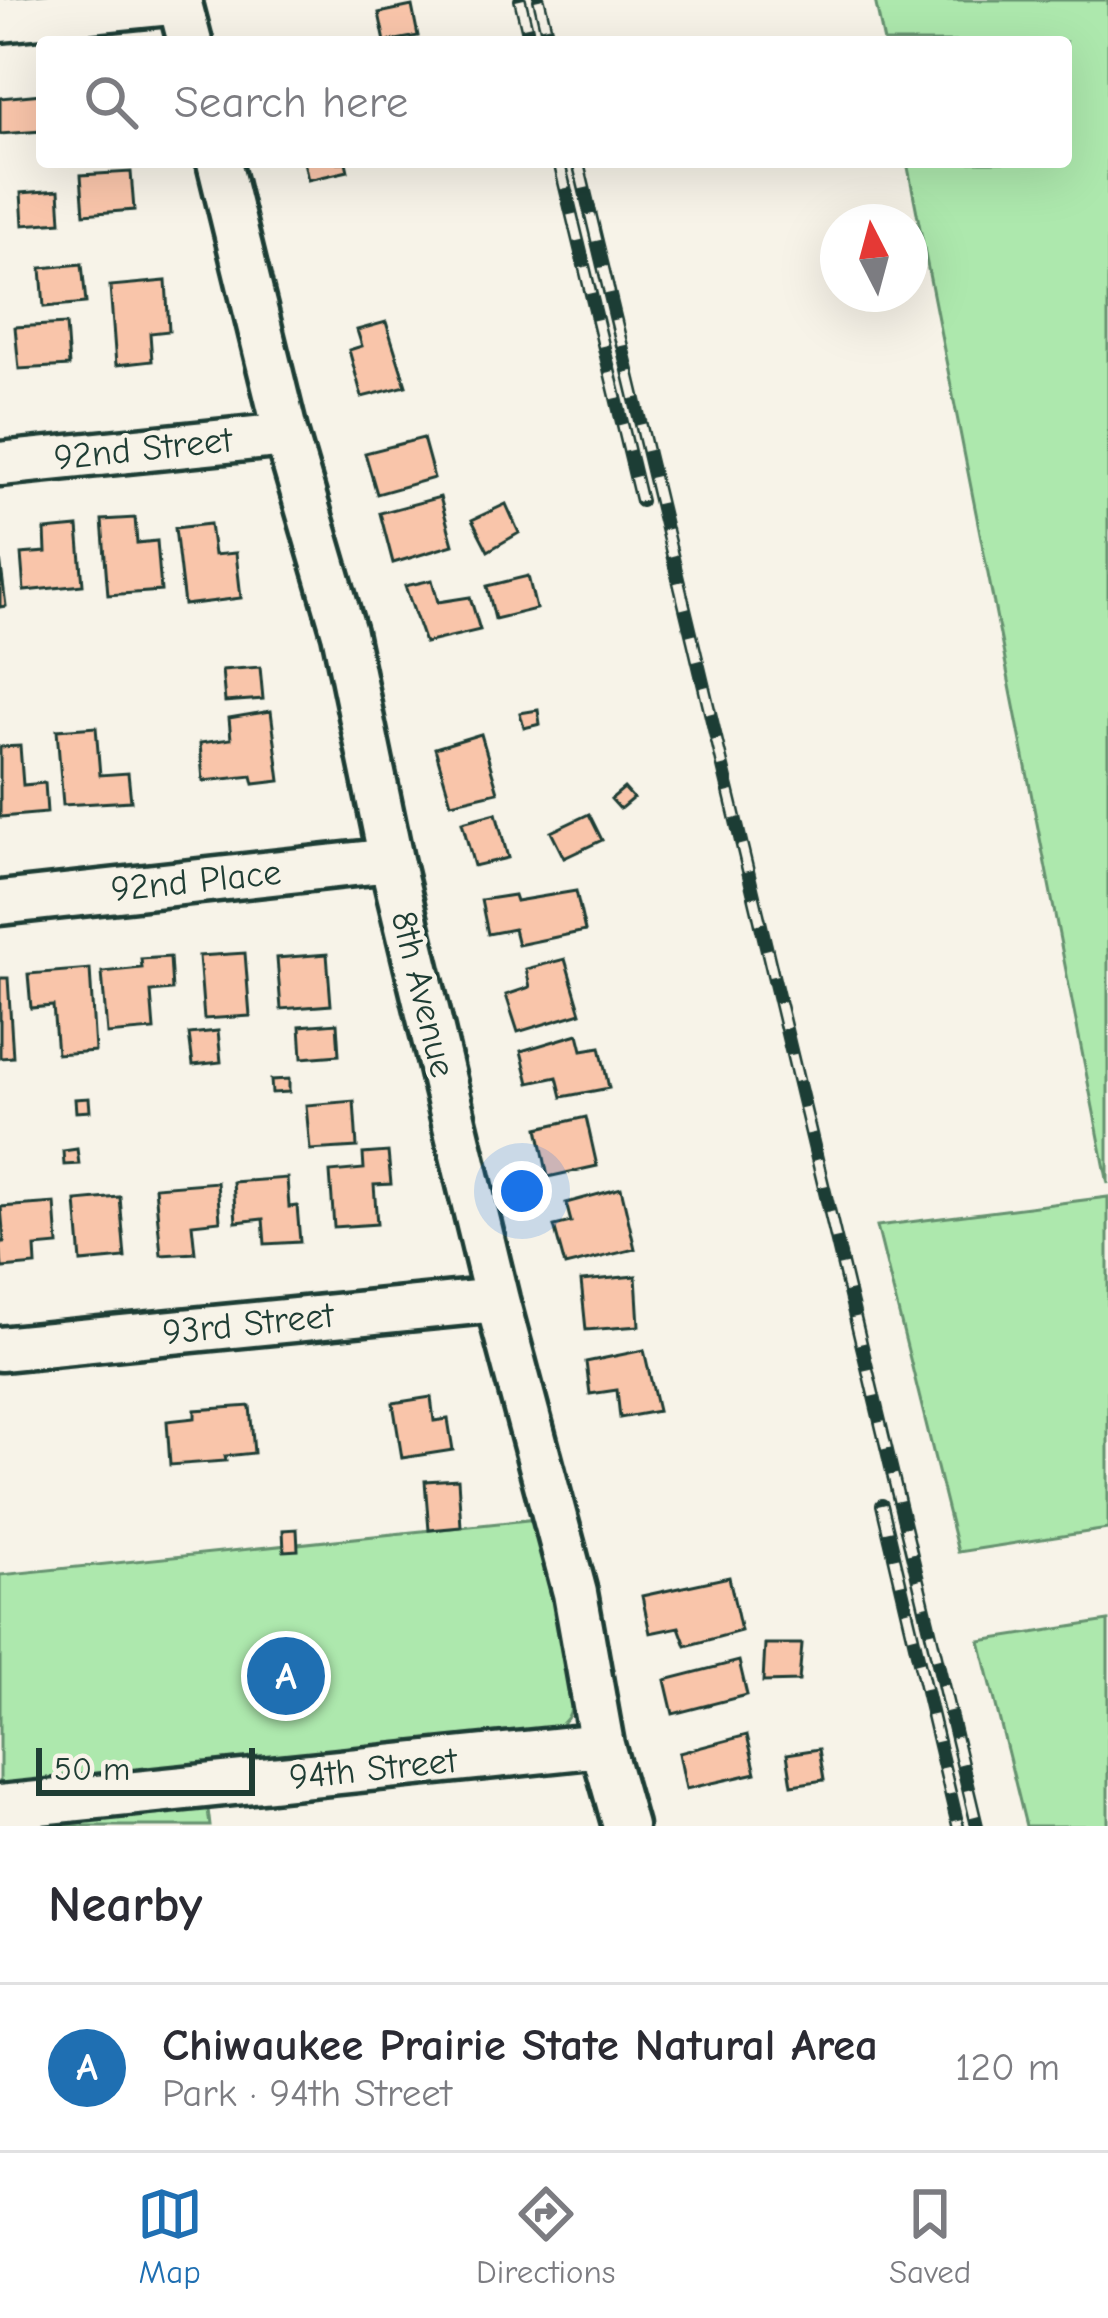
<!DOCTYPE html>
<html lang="en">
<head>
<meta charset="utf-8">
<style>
  body { margin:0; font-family:"Comic Neue",sans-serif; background:#f7f7f7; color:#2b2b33 }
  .compass { position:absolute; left:820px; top:204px; width:108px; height:108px; border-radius:50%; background:#fff; box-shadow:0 12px 48px #0002; rotate:354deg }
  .scale { position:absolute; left:36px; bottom:30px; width:219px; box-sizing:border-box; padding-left:12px; border:6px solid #1f3d34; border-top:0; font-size:33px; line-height:42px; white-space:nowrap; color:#1f3d34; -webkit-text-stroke:9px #f7f3e8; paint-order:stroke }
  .you { position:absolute; left:522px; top:1191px; width:42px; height:42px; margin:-30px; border:9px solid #fff; border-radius:50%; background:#1a73e8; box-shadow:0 0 0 18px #1a73e833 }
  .badge { display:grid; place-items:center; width:78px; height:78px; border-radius:50%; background:#1f6fb2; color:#fff; font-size:39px; font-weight:700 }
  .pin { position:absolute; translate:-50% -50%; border:6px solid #fff; box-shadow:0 3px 12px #0006 }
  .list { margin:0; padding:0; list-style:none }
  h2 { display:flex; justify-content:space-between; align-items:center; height:156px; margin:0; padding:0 48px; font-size:51px }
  h2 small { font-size:39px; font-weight:400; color:#7c7c81 }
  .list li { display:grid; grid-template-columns:78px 1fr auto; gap:36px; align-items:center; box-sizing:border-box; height:168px; padding:0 48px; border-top:3px solid #e1e1e2 }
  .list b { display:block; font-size:45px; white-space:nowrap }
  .list p { margin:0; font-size:39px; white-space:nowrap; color:#7c7c81 }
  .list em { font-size:39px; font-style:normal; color:#7c7c81 }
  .icon { flex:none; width:66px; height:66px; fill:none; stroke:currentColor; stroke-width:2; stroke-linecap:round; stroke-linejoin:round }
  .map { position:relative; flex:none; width:1108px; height:1826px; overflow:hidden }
  .search { position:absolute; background:#fff; box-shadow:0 12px 48px #0002; left:36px; right:36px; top:36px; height:132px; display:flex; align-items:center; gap:30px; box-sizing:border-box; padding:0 42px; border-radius:12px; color:#7c7c81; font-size:45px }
  .sheet { height:324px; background:#fff }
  nav { display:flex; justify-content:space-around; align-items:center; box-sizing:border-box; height:168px; border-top:3px solid #e1e1e2; background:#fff; font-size:33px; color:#7c7c81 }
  nav a { display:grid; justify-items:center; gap:6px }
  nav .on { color:#1f6fb2 }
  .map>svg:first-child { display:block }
  .green { fill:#ade8ad; stroke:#669270; stroke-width:3 }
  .building { fill:#f9c5aa; stroke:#1f3d34; stroke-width:3 }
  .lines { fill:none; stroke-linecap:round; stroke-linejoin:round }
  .minor-casing { stroke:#1f3d34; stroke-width:51 }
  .minor { stroke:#f7f3e8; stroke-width:42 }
  .rail-casing { stroke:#1f3d34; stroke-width:14 }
  .rail { stroke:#f7f3e8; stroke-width:9; stroke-dasharray:27; stroke-linecap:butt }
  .labels { text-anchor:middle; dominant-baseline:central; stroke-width:9; stroke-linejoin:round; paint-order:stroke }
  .street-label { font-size:36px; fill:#1f3d34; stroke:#f7f3e8 }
</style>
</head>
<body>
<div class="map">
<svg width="1108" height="1826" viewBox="0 0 1108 1826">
  <rect width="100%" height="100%" fill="#f7f3e8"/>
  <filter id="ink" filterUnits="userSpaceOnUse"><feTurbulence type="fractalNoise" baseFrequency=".00833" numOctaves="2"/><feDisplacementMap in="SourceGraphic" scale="24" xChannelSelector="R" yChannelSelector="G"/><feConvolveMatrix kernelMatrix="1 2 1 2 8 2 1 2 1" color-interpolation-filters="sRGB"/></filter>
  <g filter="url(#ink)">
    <path class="green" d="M875,0H1108V1184L907,162H1066V42H884Z
      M1108,1197V1529L958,1552L877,1226Z
      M537,1519C547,1559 587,1682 568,1717C564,1724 552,1732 547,1738L204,1776L210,1826H0V1575Z
      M1108,1621V1826H1026L980,1641Z"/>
    <path class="building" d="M412,6L418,36L385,42L379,13Z
      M42,94V131L0,134V98Z
      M304,162H346L348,171L308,180Z
      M131,172L134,210L84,214L81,175Z
      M59,190L61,222L23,225L21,193Z
      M82,264L86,303L44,307L41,268Z
      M166,281L169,331L150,333L152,361L116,365L110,286Z
      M386,322L406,386L362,397L349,350L362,346L357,330Z
      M66,324L69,366L19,369L15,327Z
      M423,438L434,478L377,494L365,453Z
      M440,497L453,545L393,563L380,513Z
      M506,504L519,533L488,551L472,520Z
      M135,518L137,543L157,541L161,591L108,595L102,520Z
      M210,524L214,555L236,553L241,598L184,605L175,528Z
      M78,527L83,585L24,591L21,554L46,552L45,530Z
      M0,558L6,606L0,607Z
      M528,576L536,609L495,619L487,586Z
      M432,580L438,602L470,597L480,630L425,643L405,586Z
      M260,667L263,699L225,702L222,670Z
      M538,710L540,724L524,728L520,713Z
      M271,711L280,781L254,784L252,776L203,781L200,743L231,739L229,718Z
      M96,727L100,775L128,773L131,801L63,805L57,730Z
      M481,734L498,792L451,803L435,748Z
      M20,746L23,785L45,783L47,813L0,817V747Z
      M624,788L633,798L620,809L611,799Z
      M496,813L508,858L474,866L462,822Z
      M589,814L602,840L564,858L551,832Z
      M576,891L585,931L518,945L514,929L488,934L481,900L514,895L516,901Z
      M245,953L250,1016L204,1019L199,956Z
      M327,954L331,1005L281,1009L277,958Z
      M170,957L172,990L151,992L154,1030L107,1034L102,972L142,968L141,959Z
      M565,959L581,1013L518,1032L506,995L530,987L526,969Z
      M90,969L95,1051L57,1054L53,1006L31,1008L28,974Z
      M0,978H8L13,1057L0,1058Z
      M337,1023L339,1055L302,1058L300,1026Z
      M218,1031L221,1062L193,1065L189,1034Z
      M578,1034L582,1050L600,1047L609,1088L562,1097L557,1077L529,1083L521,1051Z
      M289,1079V1092L272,1093L271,1080Z
      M89,1098L90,1111L76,1112L75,1099Z
      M354,1101L357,1147L310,1150L306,1105Z
      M586,1117L597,1166L548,1177L538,1128Z
      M77,1149L79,1164L64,1165L63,1151Z
      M388,1152L391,1184L374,1185L377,1224L334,1227L330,1172L364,1169L363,1154Z
      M287,1178L289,1207L297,1206L300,1242L265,1244L263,1219L236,1222L233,1182Z
      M217,1182L220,1221L192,1224L195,1253L161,1255L155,1187Z
      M621,1188L635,1249L565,1266L554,1226L571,1222L566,1203Z
      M120,1197L125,1258L81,1262L76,1201Z
      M55,1203L58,1245L35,1247L36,1265L2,1268L0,1242H4L1,1207Z
      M636,1276L639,1326L586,1330L581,1281Z
      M644,1350L658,1411L620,1418L617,1390L590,1394L586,1362Z
      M431,1397L434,1421L448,1419L453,1450L402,1458L393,1403Z
      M250,1406L254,1453L225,1456L226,1461L170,1465L167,1421L195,1418V1410Z
      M458,1479L461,1527L429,1530L425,1481Z
      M297,1529L298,1550L284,1551L283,1530Z
      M729,1577L741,1631L686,1646L679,1627L650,1633L642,1596Z
      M765,1644H802L799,1681L763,1682Z
      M739,1661L747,1695L673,1714L665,1680Z
      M747,1735L756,1773L686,1789L679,1753Z
      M819,1749L824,1780L792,1785L787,1754Z"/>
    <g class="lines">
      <defs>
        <path id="minor" d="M179,0L190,42
          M0,20L180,2
          M219,162L286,435L344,633L391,860L497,1300L575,1593L602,1745L625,1826
          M0,464L286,435
          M0,903L391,860
          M0,1349L497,1300
          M0,1807L602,1745"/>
      </defs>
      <use href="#minor" class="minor-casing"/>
      <use href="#minor" class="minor"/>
      <defs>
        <path id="rail" d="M520,0L530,42
          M539,0L549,42
          M559,162L641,501
          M578,162L977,1826
          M882,1505L958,1826"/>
      </defs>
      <use href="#rail" class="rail-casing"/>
      <use href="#rail" class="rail"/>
    </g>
  </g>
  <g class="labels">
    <g class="street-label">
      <text transform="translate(143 449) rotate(-6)">92nd Street</text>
      <text transform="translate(196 881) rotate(-6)">92nd Place</text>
      <text transform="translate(423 994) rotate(76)">8th Avenue</text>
      <text transform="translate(248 1324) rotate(-6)">93rd Street</text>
      <text transform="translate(373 1769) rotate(-6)">94th Street</text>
    </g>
  </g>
</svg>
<svg class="compass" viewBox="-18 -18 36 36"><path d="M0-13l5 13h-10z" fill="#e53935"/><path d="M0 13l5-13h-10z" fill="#7c7c81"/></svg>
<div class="scale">50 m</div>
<div class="you"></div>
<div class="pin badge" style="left:286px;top:1676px">A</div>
<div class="search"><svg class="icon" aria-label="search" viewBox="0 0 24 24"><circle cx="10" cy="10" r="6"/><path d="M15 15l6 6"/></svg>Search here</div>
</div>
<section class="sheet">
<h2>Nearby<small></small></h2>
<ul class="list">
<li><span class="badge">A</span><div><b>Chiwaukee Prairie State Natural Area</b><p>Park · 94th Street</p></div><em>120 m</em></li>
</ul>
</section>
<nav>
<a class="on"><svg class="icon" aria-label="map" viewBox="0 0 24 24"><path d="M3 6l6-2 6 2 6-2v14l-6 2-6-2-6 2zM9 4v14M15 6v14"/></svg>Map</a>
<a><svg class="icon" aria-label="directions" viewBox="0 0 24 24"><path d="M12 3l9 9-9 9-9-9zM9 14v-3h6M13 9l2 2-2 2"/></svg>Directions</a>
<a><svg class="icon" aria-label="saved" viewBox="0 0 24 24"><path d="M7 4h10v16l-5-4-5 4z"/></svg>Saved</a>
</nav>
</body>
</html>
